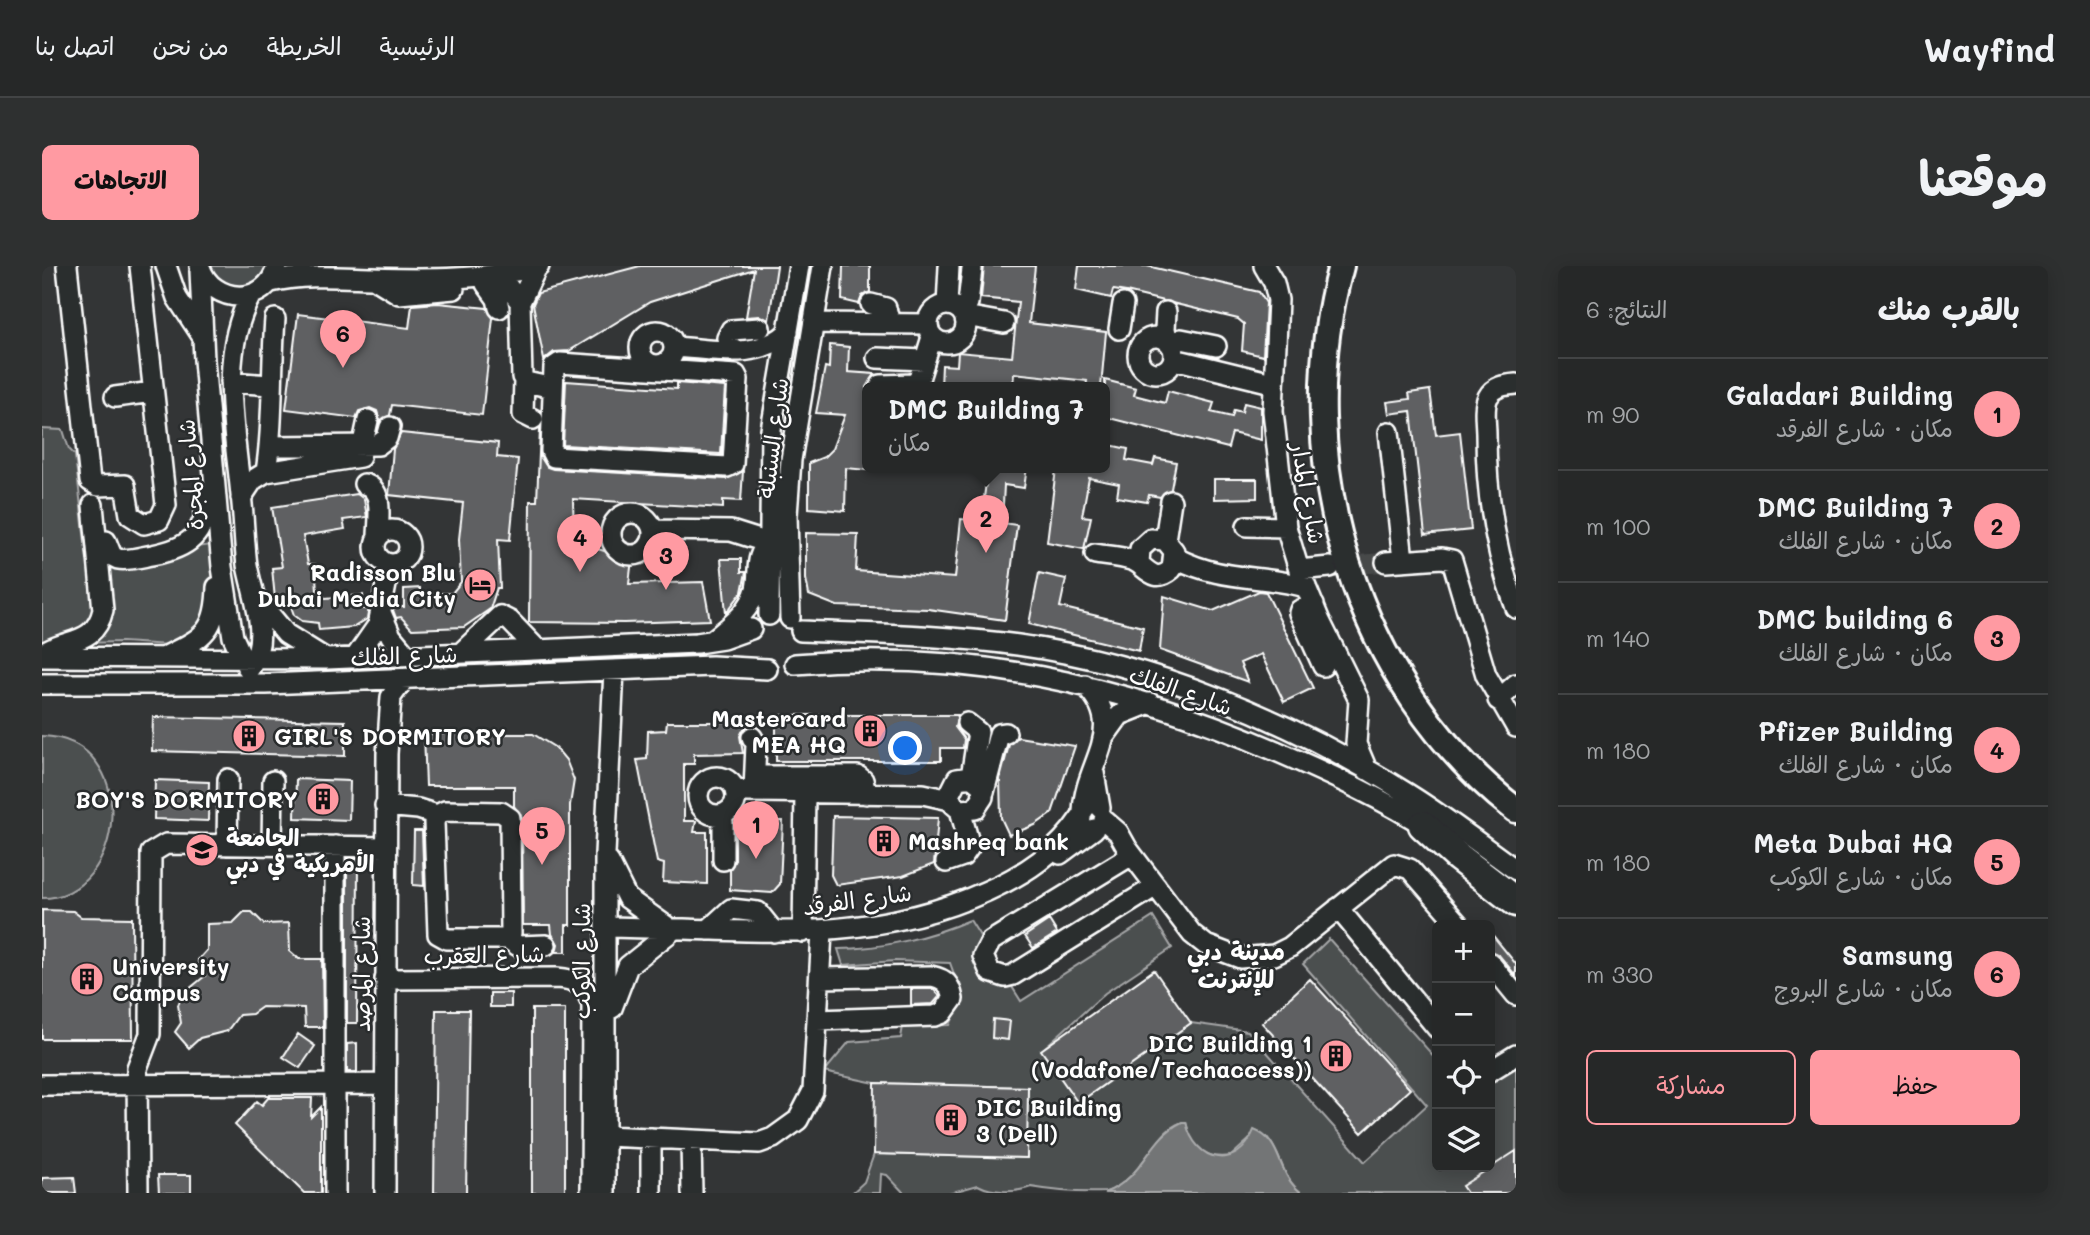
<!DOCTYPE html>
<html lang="ar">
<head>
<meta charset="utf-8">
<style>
  body { margin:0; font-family:Mali,"Playpen Sans Arabic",sans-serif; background:#2e3030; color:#f1f3f6; direction:rtl }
  .controls { position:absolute; right:21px; bottom:21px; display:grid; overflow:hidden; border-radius:10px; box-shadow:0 4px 18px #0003 }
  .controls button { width:63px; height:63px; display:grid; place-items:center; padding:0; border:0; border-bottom:2px solid #424445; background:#262828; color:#f1f3f6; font:35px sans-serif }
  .you { position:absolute; left:864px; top:483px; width:24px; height:24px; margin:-18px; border:5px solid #fff; border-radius:50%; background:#1a73e8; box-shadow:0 0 0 10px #1a73e833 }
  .badge { display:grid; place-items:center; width:46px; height:46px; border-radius:50%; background:#ff9aa2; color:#111; font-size:23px; font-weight:700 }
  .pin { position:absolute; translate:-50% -58px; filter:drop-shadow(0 2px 4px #0008) }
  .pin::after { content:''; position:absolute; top:37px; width:24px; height:21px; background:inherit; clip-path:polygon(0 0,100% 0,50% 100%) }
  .popup { position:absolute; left:820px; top:116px; width:248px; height:91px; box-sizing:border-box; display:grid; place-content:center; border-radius:10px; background:#262828; filter:drop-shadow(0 2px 5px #0005); font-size:23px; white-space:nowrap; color:#a4a6a8 }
  .popup b { font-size:26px; color:#f1f3f6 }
  .popup::after { content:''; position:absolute; left:50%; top:100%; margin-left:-14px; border:14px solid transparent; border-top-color:#262828 }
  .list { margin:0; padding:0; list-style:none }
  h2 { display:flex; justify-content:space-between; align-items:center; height:91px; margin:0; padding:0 28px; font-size:30px }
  h2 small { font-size:23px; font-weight:400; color:#a4a6a8 }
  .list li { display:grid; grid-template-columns:46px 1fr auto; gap:21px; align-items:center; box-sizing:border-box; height:112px; padding:0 28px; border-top:2px solid #424445 }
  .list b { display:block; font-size:26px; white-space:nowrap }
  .list p { margin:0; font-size:23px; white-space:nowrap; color:#a4a6a8 }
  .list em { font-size:23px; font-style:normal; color:#a4a6a8 }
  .actions { display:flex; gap:14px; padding:21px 28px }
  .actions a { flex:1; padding:16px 0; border:2px solid #ff9aa2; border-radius:10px; text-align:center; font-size:24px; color:#ff9aa2 }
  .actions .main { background:#ff9aa2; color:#111 }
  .icon { flex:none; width:38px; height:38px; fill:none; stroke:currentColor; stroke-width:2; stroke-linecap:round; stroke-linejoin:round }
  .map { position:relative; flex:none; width:1474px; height:927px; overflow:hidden; direction:ltr; border-radius:10px }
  header { display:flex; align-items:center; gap:42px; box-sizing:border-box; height:98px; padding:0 35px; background:#262828; border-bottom:2px solid #424445 }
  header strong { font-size:33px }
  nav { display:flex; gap:38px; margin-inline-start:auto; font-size:24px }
  .intro { display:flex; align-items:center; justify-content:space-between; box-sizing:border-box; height:168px; padding:0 42px }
  h1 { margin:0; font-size:49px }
  .button { padding:18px 32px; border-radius:10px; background:#ff9aa2; color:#111; font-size:24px; font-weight:700 }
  main { display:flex; gap:42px; padding:0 42px }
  aside { flex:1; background:#262828; border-radius:10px; box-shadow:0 4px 18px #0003 }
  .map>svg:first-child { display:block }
  .green { fill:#4c4f50; stroke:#a6a7a8; stroke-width:2 }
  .water { fill:#737576; stroke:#abacad; stroke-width:2 }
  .building { fill:#5f6162; stroke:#fff; stroke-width:2 }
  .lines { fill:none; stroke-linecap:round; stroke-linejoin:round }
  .minor-tunnel { stroke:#47494a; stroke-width:19; stroke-dasharray:19 10; stroke-linecap:butt }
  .minor-casing { stroke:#fff; stroke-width:24 }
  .major-casing { stroke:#fff; stroke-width:30 }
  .highway-casing { stroke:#fff; stroke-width:33 }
  .minor { stroke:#2a2d2e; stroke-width:19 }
  .major { stroke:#2a2d2e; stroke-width:24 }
  .highway { stroke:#2a2d2e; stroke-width:28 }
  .labels { text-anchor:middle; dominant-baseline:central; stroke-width:5; stroke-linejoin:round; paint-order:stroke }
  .street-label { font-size:23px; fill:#fff; stroke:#2a2d2e }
  .poi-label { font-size:23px; font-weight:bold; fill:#fff; stroke:#2a2d2e; text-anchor:start }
  .neighbourhood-label { font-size:24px; font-weight:bold; fill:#fff; stroke:#2a2d2e }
</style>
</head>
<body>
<header>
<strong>Wayfind</strong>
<nav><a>الرئيسية</a><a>الخريطة</a><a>من نحن</a><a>اتصل بنا</a></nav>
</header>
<div class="intro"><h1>موقعنا</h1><a class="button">الاتجاهات</a></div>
<main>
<aside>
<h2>بالقرب منك<small>النتائج: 6</small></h2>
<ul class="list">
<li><span class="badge">1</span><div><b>Galadari Building</b><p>مكان · شارع الفرقد</p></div><em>90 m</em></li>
<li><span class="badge">2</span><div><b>DMC Building 7</b><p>مكان · شارع الفلك</p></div><em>100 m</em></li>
<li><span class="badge">3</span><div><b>DMC building 6</b><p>مكان · شارع الفلك</p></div><em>140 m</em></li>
<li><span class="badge">4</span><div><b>Pfizer Building</b><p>مكان · شارع الفلك</p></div><em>180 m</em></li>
<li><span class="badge">5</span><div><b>Meta Dubai HQ</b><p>مكان · شارع الكوكب</p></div><em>180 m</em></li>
<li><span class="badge">6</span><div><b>Samsung</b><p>مكان · شارع البروج</p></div><em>330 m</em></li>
</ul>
<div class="actions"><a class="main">حفظ</a><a>مشاركة</a></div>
</aside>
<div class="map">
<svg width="1474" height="927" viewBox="0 0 1474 927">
  <rect width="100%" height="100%" fill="#333536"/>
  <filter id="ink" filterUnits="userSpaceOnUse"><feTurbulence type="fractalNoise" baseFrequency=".0143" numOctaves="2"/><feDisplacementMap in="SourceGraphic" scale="14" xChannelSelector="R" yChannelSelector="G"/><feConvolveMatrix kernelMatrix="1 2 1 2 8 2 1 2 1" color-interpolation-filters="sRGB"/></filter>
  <g filter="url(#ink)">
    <path class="green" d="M167,0H225C213,27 177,30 167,0Z
      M0,163L21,164L27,183L33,189L45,293L170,279L171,335L156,363L127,379L80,376L0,378Z
      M0,470C101,473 84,632 0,632Z
      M1111,651L1130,682L1063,727L1001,783L1037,836L1149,757L1206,765L1323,896L1385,839L1261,698L1287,673L1395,794V901H1448V809L1474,795V927H1260C1239,912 1241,890 1225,871L1209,872L1189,890C1163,894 1149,882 1144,856C1115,857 1101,915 1064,926C1041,927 1012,925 989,921C973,927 951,927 936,919L907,927H862L845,909L839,908L838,927H810L822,916L832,888L984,892L986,821L833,817L782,806L807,776L859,772L861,760L908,759L920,730L908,697L853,695L801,699L796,683C840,683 888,671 928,654L979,735Z"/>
    <path class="water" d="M1140,856H1144C1153,897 1196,906 1212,864C1242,875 1233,908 1260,927H1062C1104,911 1105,873 1140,856Z"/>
    <path class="building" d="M598,0H735L727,54L718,50L704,51L712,3L608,36L527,85L512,86L502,94L491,38L496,27Z
      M801,0H828V26L820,30L817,38L800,34Z
      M942,0H993L987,57L1064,66L1059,121H1044L1045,115L972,107L971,121H899L900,99L915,100L916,86L970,91L976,36L939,32Z
      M1037,0H1105L1217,26L1224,37L1221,90L1200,85L1202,58L1196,53L1084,26L1071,24L1069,32L1034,24Z
      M396,37L445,42L451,52L440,149L350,139L348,149L338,155L335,145L328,142L317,145L314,152L244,143L256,48L367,62L370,39Z
      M788,79L807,81L806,106L833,108L825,121V204L804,202L803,245L767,242V197L782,191L790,183L803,149L774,147L783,101L787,102Z
      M1063,114L1094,122L1092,129L1123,137L1126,125L1172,137L1169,146L1190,151L1192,144L1200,146L1202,137L1219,141V174L1190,167L1186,182L1063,151Z
      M524,115L635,123V117L683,121L679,188L521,179Z
      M1388,124L1394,169L1418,166L1429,264L1383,269L1369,145L1347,148L1345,136L1368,133L1367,127Z
      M498,163V190L505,201L511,203L684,213L701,205L699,235L681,234V242L531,233L532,271L542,279L590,293L587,318L661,316L668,354L582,357L487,356L488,235H495Z
      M359,167L456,177L455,191L476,193L468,274L456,273L458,322H455L448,343L422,361L370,363L359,351L354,352L351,344L352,341H362V323L378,322V328L410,327L419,316L417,273L421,237L347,229L351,183Z
      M1063,178L1086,183L1084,194L1111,199L1113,192L1134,196L1129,223L1118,231L1107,229L1105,236L1075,231L1077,218L1047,212L1040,250L1049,251L1042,283L1005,276L1014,203L1063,201Z
      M946,201H985L982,222L962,219L960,257L975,259L963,354L886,343L795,340L767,329L764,313V267L816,268L814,305L913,312L919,253L939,255Z
      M1172,213H1215V232L1172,233Z
      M315,228L322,233L325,251L301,254L303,263L261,270L266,298H273L275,324L283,332L321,329L322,343L327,342L325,353L312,361L277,364L276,357L260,355L252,349L246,332L233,333L230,302L240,301L230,241Z
      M679,293H699V306H704L700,326L684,347Z
      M997,307L1024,313L1018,341L1101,361L1097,385L987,358Z
      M1217,325L1224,326L1271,422L1242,436L1219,388L1198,397L1206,416L1118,384L1122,330L1171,345Z
      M734,449H916L913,461L922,473L921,482H899V495H734Z
      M111,451L303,455V490L110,485Z
      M625,456H706L698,470L701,487L652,488V498H642V555H654L652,566H665V618L621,616L622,598L615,596L595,494L605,493L606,465L624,464Z
      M382,468H491L514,482L524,494L532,514L528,539V659H524V686H514L516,678L510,668L509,659H481L480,552L472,540V520H384Z
      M976,471L1033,480L1010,547L993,559L967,569L959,552L958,513L967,479Z
      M254,513L308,515L307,554L253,552Z
      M113,514L167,516L166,555L112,553Z
      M791,550L896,552L892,598L861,610L794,619L789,609Z
      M711,555H741L738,618L730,627L688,624V603L693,594V568H699Z
      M372,565H380L382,620L371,619Z
      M305,593H316L315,757H305Z
      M0,644L31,645L39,651L90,652L91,773H0Z
      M202,646H210L222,658L247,657L248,685L257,693H280L281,761H263L262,742L220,741L210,748L197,749L185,765L158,772L147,782L133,766L139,757L136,739L141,728L163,710L156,702V694L165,684V658L191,657Z
      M1007,654L1015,667L991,682L983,670Z
      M1448,666L1474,698V710L1457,689L1448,685Z
      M1112,704L1149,757L1036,837L999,784Z
      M1268,713L1368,823L1320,867L1220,757Z
      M869,723H891L898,730L891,738L869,739Z
      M448,727H469V741H448Z
      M490,743H523V927H490Z
      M394,744H427L424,927H392Z
      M951,753L968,755L966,774L950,772Z
      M256,768L273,780L258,802L241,791Z
      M315,777V806H305V778Z
      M833,817L986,821L985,892L832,888Z
      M226,832H270L269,851L279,841V927H262L193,859L215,835L220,839Z
      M1474,885V927H1425L1420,920Z
      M116,909H149V927H117Z
      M32,911L34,927H0V912Z"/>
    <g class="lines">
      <path class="minor-tunnel" d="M1292,301L1344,296"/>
      <defs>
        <path id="minor" d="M25,0L48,215L56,220L83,219L88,249L102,258L117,254L124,239L98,0
          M124,0L135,32L160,70
          M1222,0L1232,17L1236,34L1231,145L1244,261L1257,304L1278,355L1317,434L1314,478L1325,504
          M158,1C170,39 225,41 235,0
          M495,1L478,36L480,111L484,116L511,122
          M158,5L162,94L180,301L191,371L205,401
          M331,12L357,28L412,23
          M229,16C263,8 296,11 331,12C387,14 441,14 497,0
          M448,16L457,9L478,36
          M444,18L455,33L457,42
          M829,38L844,42L848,57
          M886 58a19 19 0 1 1 38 0a19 19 0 1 1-38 0Z
          M905,39L907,1
          M920,46L926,37L930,3
          M1124,46L1123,63L1126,75
          M923,50L962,57
          M772,57L886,58
          M1077,63L1081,38
          M598 82a17 17 0 1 1 34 0a17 17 0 1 1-34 0Z
          M1096 89a18 18 0 1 1 36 0a18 18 0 1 1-36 0Z
          M1130,80L1139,73L1174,80
          M632,81C671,83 716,95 746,66
          M690,84L685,72L689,64L718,62
          M835,92L882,94
          M1132,93L1230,117
          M518,97L694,109L696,113L691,198L685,201L512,191L509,185L512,101Z
          M482,114L481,148L491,153
          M189,116L228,119
          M1474,118C1463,119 1452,120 1446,131C1441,141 1444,157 1444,168C1444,227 1453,286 1474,342
          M839,119L872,118L877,113L890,71
          M73,131L111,126
          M1347,166L1361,294
          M228,180L336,179L345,172L348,161
          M224,206C232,156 229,103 233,53
          M322,218C343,223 336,254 336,271
          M199,232L211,214L224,206L318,191L326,154
          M569 268a21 21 0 1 1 42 0a21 21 0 1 1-42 0Z
          M1205,260L1244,261
          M333 281a17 17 0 1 1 34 0a17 17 0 1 1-34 0Z
          M611,264L689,265L727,277C712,290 718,306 714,323C708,346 689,359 672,373
          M1123,274L1129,235
          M64,275L70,290L76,293C87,295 99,291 110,289C147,282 164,269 165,230
          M1053,288C1064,290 1088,291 1097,298C1108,307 1115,316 1130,303L1132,285L1123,274L1109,273L1098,283L1097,297
          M1134,292C1181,316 1217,308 1264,321
          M1344,296L1400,292L1410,294L1444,409L1474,461
          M1257,304L1288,301
          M215,333L244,368L281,391
          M1272,339L1258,344L1257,347L1281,400
          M340,349L349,370L364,388
          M727,349L729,164L757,0
          M748,352L745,249L749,194L781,0
          M759,365C832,368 904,369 976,379C1113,398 1249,454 1366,528C1403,551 1438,578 1474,604
          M5,385C29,372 53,378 61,344L51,239
          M421,385L458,350L468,355L494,382
          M126,389C163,371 174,364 175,321
          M0,391L285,393L655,377L681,373L709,363
          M313,392L336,359L348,299
          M753,398C925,384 1077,417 1234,485C1287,508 1342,533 1391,565
          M208,402C229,371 211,332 205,299C202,276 202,252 199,229C193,165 176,89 209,29
          M0,418H224L670,400L725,403
          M1456,434L1474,418
          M925,457L936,466L929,511
          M710,471L714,478L712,525
          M1062,471L1078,449L1108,437
          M1052,507L1058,542
          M721,510H816L821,514L824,528
          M656 530a19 19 0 1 1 38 0a19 19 0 1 1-38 0Z
          M692,522L706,526L881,528L908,534
          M942,526L957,468L964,467
          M343,540L376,543L395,549
          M403,545L459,546L468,552L469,667L466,673H405L396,668L392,556L395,549Z
          M1041,545C1043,496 1087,463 1043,419
          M1062,554L1076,566L1085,582L1150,668L1164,679L1198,692L1232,689L1248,681L1352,598L1368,603L1417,659
          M185,579L186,513
          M230,579L231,515
          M293,580V927
          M1018,588L1052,563
          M1090,589L949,675L941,690L948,706L963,711L971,709L1114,620
          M681,594V548
          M567,596L585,632L627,662
          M904,596L921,590L928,580L918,544L911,538L907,529L915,513L929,511L940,520L941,531L933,543L918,544
          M1296,642L1395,762
          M563,661C695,662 820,682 945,625C983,608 1015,587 1039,551
          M666,664L689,643L716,646L732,666
          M761,666L763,527
          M466,673L476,680L504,679
          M1448,697L1474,729
          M343,713L515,712C534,713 544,720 550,739L549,927
          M570,742L586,700L631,664
          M775,754L893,750L901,747L911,733C908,718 904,713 889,710L778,712
          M1448,805L1474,789
          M0,819L343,818
          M563,870L717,877L731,872L756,854L771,825L780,666
          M609,872V927
          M649,874L650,927
          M96,927L95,802L108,768L109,587L124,578L343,581
          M343,927L345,488L349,431L362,413
          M563,927V588L572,404"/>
        <path id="major" d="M1299,0C1245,195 1313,419 1474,544"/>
        <path id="highway" d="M1381,559L1416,591L1474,636"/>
      </defs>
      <use href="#minor" class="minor-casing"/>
      <use href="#major" class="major-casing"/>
      <use href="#highway" class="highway-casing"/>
      <use href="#minor" class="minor"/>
      <use href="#major" class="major"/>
      <use href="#highway" class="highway"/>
    </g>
  </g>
  <defs>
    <symbol id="hotel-disc" viewBox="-11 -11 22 22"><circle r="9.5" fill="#ff9aa2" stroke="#2a2d2e"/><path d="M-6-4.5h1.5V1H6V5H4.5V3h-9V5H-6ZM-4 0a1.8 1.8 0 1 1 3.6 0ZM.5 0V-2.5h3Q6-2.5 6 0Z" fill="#111"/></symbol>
    <symbol id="building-disc" viewBox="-11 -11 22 22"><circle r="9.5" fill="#ff9aa2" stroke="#2a2d2e"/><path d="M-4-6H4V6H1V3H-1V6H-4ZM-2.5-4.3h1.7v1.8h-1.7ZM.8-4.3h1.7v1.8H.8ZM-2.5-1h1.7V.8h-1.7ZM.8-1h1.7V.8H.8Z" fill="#111"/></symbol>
    <symbol id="university-disc" viewBox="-11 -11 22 22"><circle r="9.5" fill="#ff9aa2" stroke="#2a2d2e"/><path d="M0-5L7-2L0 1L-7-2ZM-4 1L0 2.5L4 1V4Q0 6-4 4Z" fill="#111"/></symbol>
  </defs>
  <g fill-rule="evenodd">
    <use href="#hotel-disc" x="419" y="300" width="38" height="38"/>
    <use href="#building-disc" x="809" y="446" width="38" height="38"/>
    <use href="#building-disc" x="188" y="451" width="38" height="38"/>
    <use href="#building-disc" x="262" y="514" width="38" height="38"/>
    <use href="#building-disc" x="823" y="556" width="38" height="38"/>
    <use href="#university-disc" x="141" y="565" width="38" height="38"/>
    <use href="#building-disc" x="26" y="694" width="38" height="38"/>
    <use href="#building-disc" x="1275" y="771" width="38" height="38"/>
    <use href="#building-disc" x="890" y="835" width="38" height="38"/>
  </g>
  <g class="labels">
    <g class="street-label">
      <text transform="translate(730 172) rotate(-83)">شارع السنبلة</text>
      <text transform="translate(148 209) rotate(-95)">شارع المجرة</text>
      <text transform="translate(1267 227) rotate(80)">شارع المدار</text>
      <text transform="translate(362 389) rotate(-2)">شارع الفلك</text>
      <text transform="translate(1139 424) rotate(19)">شارع الفلك</text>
      <text transform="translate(815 633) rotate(-8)">شارع الفرقد</text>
      <text transform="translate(442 688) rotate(-1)">شارع العقرب</text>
      <text transform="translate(539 695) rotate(-90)">شارع الكوكب</text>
      <text transform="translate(319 708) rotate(-90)">شارع المرصد</text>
    </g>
    <g class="poi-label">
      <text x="414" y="306" text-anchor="end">Radisson Blu<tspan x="414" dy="26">Dubai Media City</tspan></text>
      <text x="804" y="452" text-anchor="end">Mastercard<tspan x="804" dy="26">MEA HQ</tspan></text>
      <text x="232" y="470">GIRL'S DORMITORY</text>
      <text x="256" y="533" text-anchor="end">BOY'S DORMITORY</text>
      <text x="184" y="571">الجامعة<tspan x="184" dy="26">الأمريكية في دبي</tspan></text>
      <text x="866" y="575">Mashreq bank</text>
      <text x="70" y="700">University<tspan x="70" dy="26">Campus</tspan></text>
      <text x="1270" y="777" text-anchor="end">DIC Building 1<tspan x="1270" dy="26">(Vodafone/Techaccess))</tspan></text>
      <text x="934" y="841">DIC Building<tspan x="934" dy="26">3 (Dell)</tspan></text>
    </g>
    <g class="neighbourhood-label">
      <text x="1194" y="684">مدينة دبي<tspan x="1194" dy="28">للإنترنت</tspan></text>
    </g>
  </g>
</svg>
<div class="controls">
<button>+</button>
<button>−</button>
<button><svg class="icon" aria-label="locate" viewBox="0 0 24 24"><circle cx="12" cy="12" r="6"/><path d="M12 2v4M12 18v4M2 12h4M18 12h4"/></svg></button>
<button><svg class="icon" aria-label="layers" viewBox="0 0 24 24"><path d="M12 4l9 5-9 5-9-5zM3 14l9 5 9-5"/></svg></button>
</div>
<div class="you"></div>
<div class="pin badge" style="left:714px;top:593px">1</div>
<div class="pin badge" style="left:944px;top:287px">2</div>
<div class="popup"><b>DMC Building 7</b>مكان</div>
<div class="pin badge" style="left:624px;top:324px">3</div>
<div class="pin badge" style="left:538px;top:306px">4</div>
<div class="pin badge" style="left:500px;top:599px">5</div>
<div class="pin badge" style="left:301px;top:102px">6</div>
</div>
</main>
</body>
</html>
